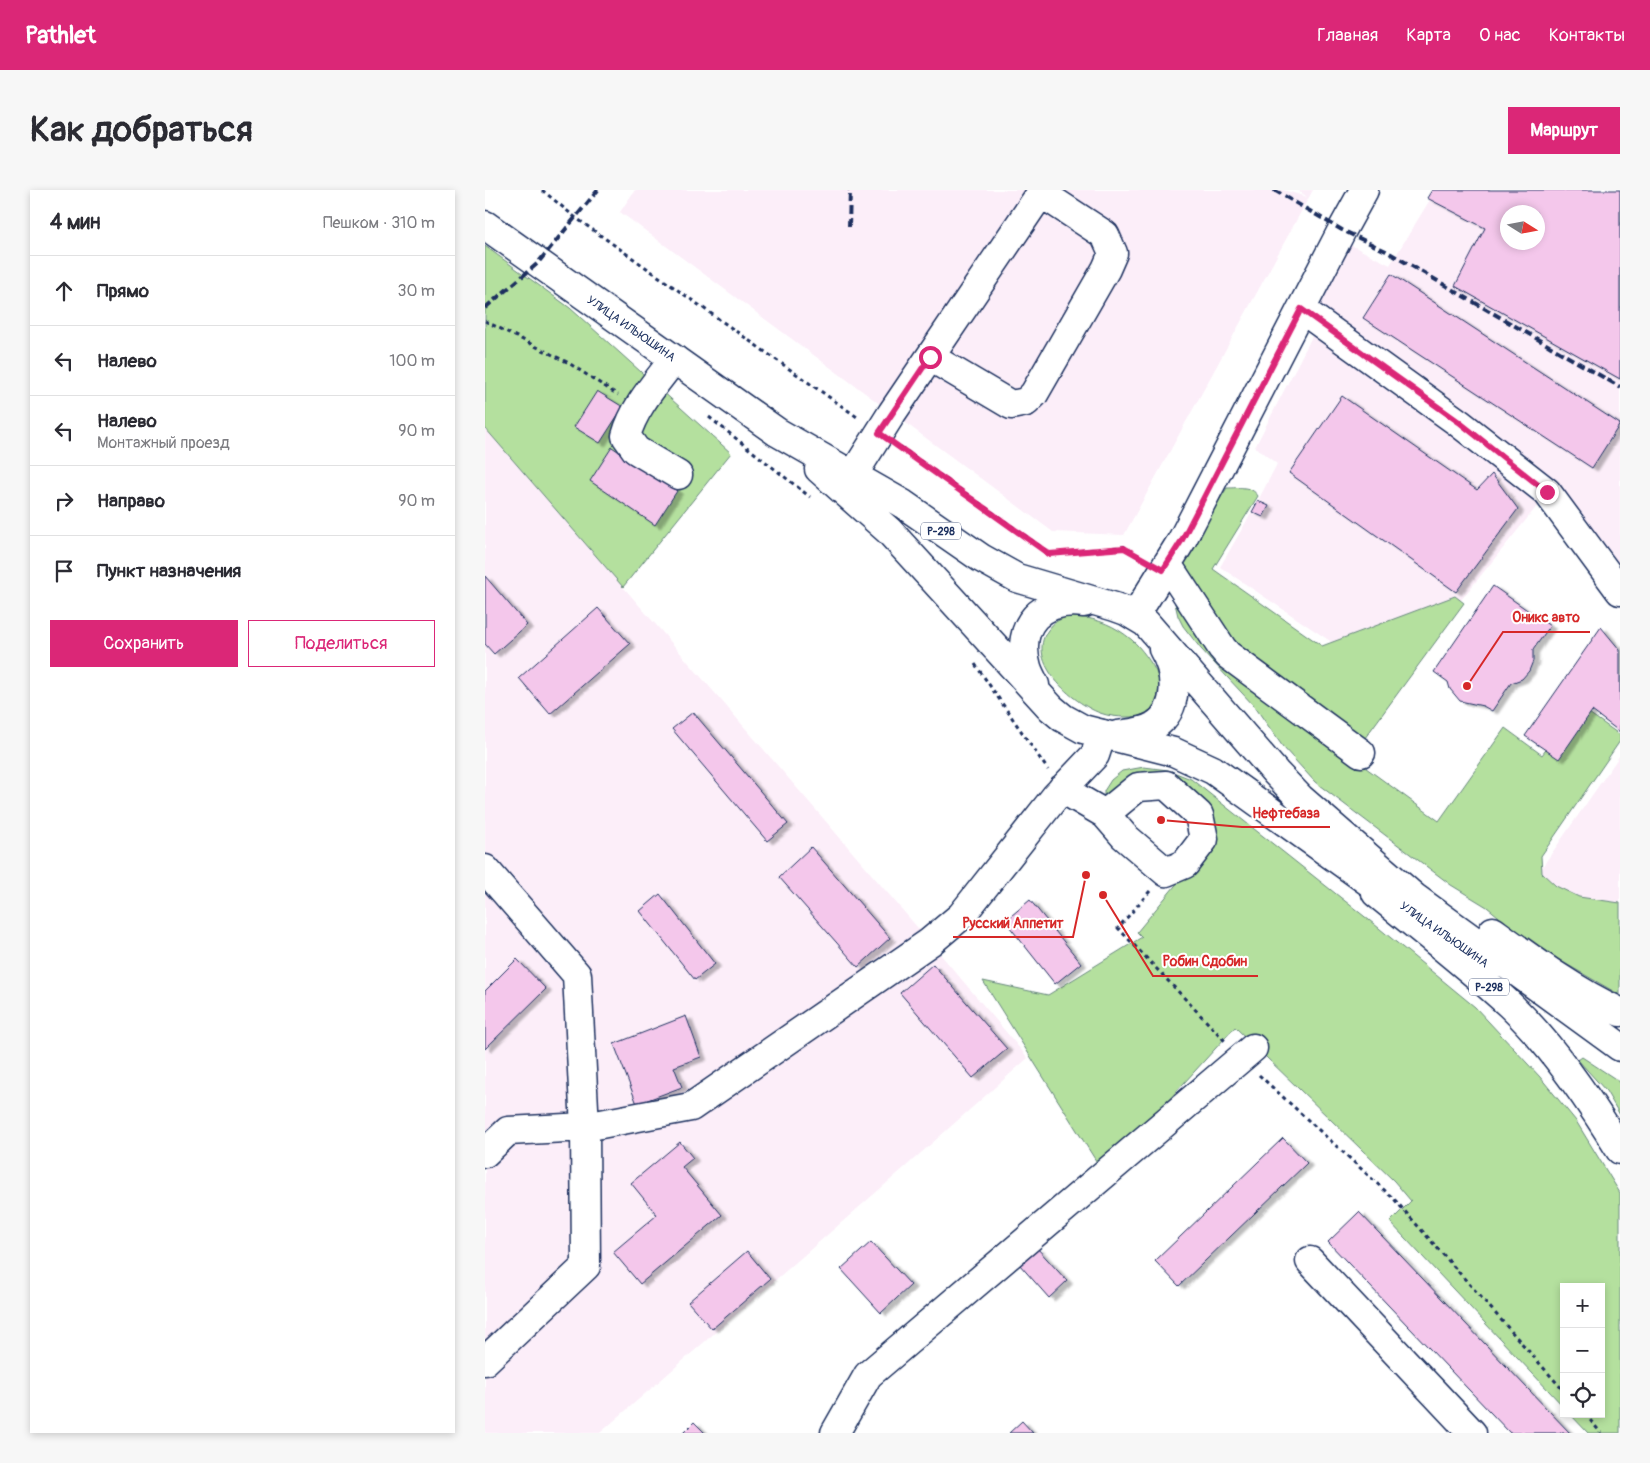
<!DOCTYPE html>
<html lang="ru">
<head>
<meta charset="utf-8">
<style>
  body { margin:0; font-family:Pangolin,sans-serif; background:#f7f7f7; color:#2b2b33 }
  .controls { position:absolute; right:15px; bottom:15px; display:grid; overflow:hidden; border-radius:0px; box-shadow:0 2px 8px #0003 }
  .controls button { width:45px; height:45px; display:grid; place-items:center; padding:0; border:0; border-bottom:1px solid #e1e1e2; background:#fff; color:#2b2b33; font:25px sans-serif }
  .compass { position:absolute; left:1015px; top:15px; width:45px; height:45px; border-radius:50%; background:#fff; box-shadow:0 2px 8px #0003; rotate:101deg }
  .stop { position:absolute; width:15px; height:15px; margin:-11px; border:4px solid #db2777; border-radius:50%; background:#fff }
  .stop.end { background:#db2777; border-color:#fff; box-shadow:0 1px 5px #0008 }
  .list { margin:0; padding:0; list-style:none }
  h2 { display:flex; justify-content:space-between; align-items:center; height:65px; margin:0; padding:0 20px; font-size:21px }
  h2 small { font-size:16px; font-weight:400; color:#7c7c81 }
  .list li { display:grid; grid-template-columns:32px 1fr auto; gap:15px; align-items:center; box-sizing:border-box; height:70px; padding:0 20px; border-top:1px solid #e1e1e2 }
  .list b { display:block; font-size:19px; white-space:nowrap }
  .list p { margin:0; font-size:16px; white-space:nowrap; color:#7c7c81 }
  .list em { font-size:16px; font-style:normal; color:#7c7c81 }
  .actions { display:flex; gap:10px; padding:15px 20px }
  .actions a { flex:1; padding:11px 0; border:1px solid #db2777; border-radius:0px; text-align:center; font-size:18px; color:#db2777 }
  .actions .main { background:#db2777; color:#fff }
  .icon { flex:none; width:28px; height:28px; fill:none; stroke:currentColor; stroke-width:2; stroke-linecap:round; stroke-linejoin:round }
  .map { position:relative; flex:none; width:1135px; height:1243px; overflow:hidden; border-radius:0px }
  header { display:flex; align-items:center; gap:30px; box-sizing:border-box; height:70px; padding:0 25px; background:#db2777; color:#fff }
  header strong { font-size:24px }
  nav { display:flex; gap:28px; margin-inline-start:auto; font-size:18px }
  .intro { display:flex; align-items:center; justify-content:space-between; box-sizing:border-box; height:120px; padding:0 30px }
  h1 { margin:0; font-size:35px }
  .button { padding:12px 22px; border-radius:0px; background:#db2777; color:#fff; font-size:18px; font-weight:700 }
  main { display:flex; gap:30px; padding:0 30px }
  aside { flex:1; background:#fff; border-radius:0px; box-shadow:0 2px 8px #0003 }
  .map>svg:first-child { display:block }
  .built { fill:#fceef9; fill-rule:evenodd }
  .green { fill:#b4e09e; stroke:#68887e }
  .building { fill:#f4c7eb; stroke:#1b2f5e; fill-rule:evenodd; filter:url(#shadow) }
  .lines { fill:none; stroke-linecap:round; stroke-linejoin:round }
  .minor-casing { stroke:#1b2f5e; stroke-width:31 }
  .highway-casing { stroke:#1b2f5e; stroke-width:31 }
  .path { stroke:#1b2f5e; stroke-width:3; stroke-dasharray:4 4; stroke-linecap:butt }
  .minor { stroke:#fff; stroke-width:28 }
  .highway { stroke:#fff; stroke-width:28 }
  .rail { stroke:#1b2f5e; stroke-width:4; stroke-dasharray:8 4; stroke-linecap:butt }
  .route { stroke:#db2777; stroke-width:6 }
  .labels { text-anchor:middle; dominant-baseline:central; stroke-width:4; stroke-linejoin:round; paint-order:stroke }
  .shield { fill:#fff; stroke:#5f6d8e; stroke-width:1 }
  .shield-label { font-size:11px; font-weight:bold; fill:#1b2f5e }
  .street-label { font-size:12px; fill:#1b2f5e; stroke:#fff }
  .leader { fill:none; stroke:#d62828; stroke-width:2 }
  .callout-dot { fill:#d62828; stroke:#fff; stroke-width:2 }
  .callout-label { font-size:14px; text-anchor:middle; font-weight:bold; fill:#d62828; stroke:#fff; stroke-width:4; stroke-linejoin:round; paint-order:stroke }
</style>
</head>
<body>
<header>
<strong>Pathlet</strong>
<nav><a>Главная</a><a>Карта</a><a>О нас</a><a>Контакты</a></nav>
</header>
<div class="intro"><h1>Как добраться</h1><a class="button">Маршрут</a></div>
<main>
<aside>
<h2>4 мин<small>Пешком · 310 m</small></h2>
<ul class="list">
<li><svg class="icon" aria-label="ahead" viewBox="0 0 24 24"><path d="M12 20V5M6 11l6-6 6 6"/></svg><div><b>Прямо</b></div><em>30 m</em></li>
<li><svg class="icon" aria-label="left" viewBox="0 0 24 24"><path d="M17 20v-9H6M10 6l-5 5 5 5"/></svg><div><b>Налево</b></div><em>100 m</em></li>
<li><svg class="icon" aria-label="left" viewBox="0 0 24 24"><path d="M17 20v-9H6M10 6l-5 5 5 5"/></svg><div><b>Налево</b><p>Монтажный проезд</p></div><em>90 m</em></li>
<li><svg class="icon" aria-label="right" viewBox="0 0 24 24"><path d="M7 20v-9h11M14 6l5 5-5 5"/></svg><div><b>Направо</b></div><em>90 m</em></li>
<li><svg class="icon" aria-label="arrive" viewBox="0 0 24 24"><path d="M6 21V4h12l-3 4 3 4H6"/></svg><div><b>Пункт назначения</b></div></li>
</ul>
<div class="actions"><a class="main">Сохранить</a><a>Поделиться</a></div>
</aside>
<div class="map">
<svg width="1135" height="1243" viewBox="0 0 1135 1243">
  <defs>
    <filter id="shadow"><feDropShadow dx="5.5" dy="3" stdDeviation="1" flood-color="#0004"/></filter>
  </defs>
  <rect width="100%" height="100%" fill="#fff"/>
  <filter id="ink" filterUnits="userSpaceOnUse"><feTurbulence type="fractalNoise" baseFrequency=".02" numOctaves="2"/><feDisplacementMap in="SourceGraphic" scale="10" xChannelSelector="R" yChannelSelector="G"/><feConvolveMatrix kernelMatrix="1 2 1 2 8 2 1 2 1" color-interpolation-filters="sRGB"/></filter>
  <g filter="url(#ink)">
    <path class="built" d="M150,0H798L822,7L813,0H828L639,345L568,342L135,22Z
      M951,0H1135V378L1107,342L1075,296L835,115L864,54L905,75ZM1022,22H1052V52H1022Z
      M837,127L1070,294L912,489L897,486L735,377L767,322L792,274L770,257Z
      M0,237L445,752L543,868L419,978L115,1243H0Z
      M1135,565V715L1092,709L1068,698L1053,683Z"/>
    <path class="green" d="M0,56L85,118L246,263L138,397L0,238Z
      M742,298C753,298 766,295 773,306L728,379L837,456L970,406L979,413L866,567L954,631L1020,538L1057,565L1094,516L1135,545V551L1056,666L1057,683L1071,696L1094,707L1135,713V805L1048,755L1002,717L966,695L830,592L798,557L770,517L716,459L698,436L693,426L687,401L693,372Z
      M592,426C615,430 629,435 647,450C655,457 668,474 672,484C680,509 668,528 641,527C633,527 623,526 615,523C588,513 540,472 563,440C571,429 579,427 592,426Z
      M659,577L683,580L706,589L889,734L990,817L1055,887L1091,931L1135,1003V1243H1103L1085,1224H1116V1097H1079V1217L905,1032L926,1011L909,991L750,837L618,982L498,791L563,805L657,747L652,742L732,645L679,602L666,603L634,633L619,614V601L626,590L637,581Z
      M1097,867L1135,892V925L1121,901L1093,870Z"/>
    <path class="building" d="M947,0H1135V189L970,96L1000,38L942,8ZM1022,22H1052V52H1022Z
      M906,84L1135,234L1107,278L878,128Z
      M112,201L138,217L115,253L89,237Z
      M857,206L992,300L1007,284L1033,319L971,402L804,283Z
      M127,257L192,301L170,335L105,291Z
      M773,311L784,316L778,327L767,322Z
      M0,386L42,435L9,464L0,454Z
      M1008,396L1065,436L1048,460V471L1044,481L1037,489L1026,493L1007,521L998,516L975,511L965,499L963,492L949,482Z
      M113,418L145,454L65,524L34,488Z
      M1116,437L1135,460V542L1107,521L1074,569L1040,546Z
      M208,522L303,634L282,651L187,539Z
      M326,657L405,748L373,777L294,687Z
      M175,704L230,774L210,790L155,721Z
      M545,710L596,773L570,794L520,731Z
      M32,769L61,799L0,859V801Z
      M448,774L522,859L488,888L415,803Z
      M201,826L216,867L189,877L197,897L152,914L129,854Z
      M798,948L822,973L694,1096L670,1071Z
      M195,952L208,968L197,977L237,1025L155,1094L128,1062L172,1025L146,993Z
      M874,1022L1085,1243H1025L843,1052Z
      M386,1052L426,1095L396,1123L356,1079Z
      M552,1058L582,1091L564,1108L534,1074Z
      M262,1061L285,1089L227,1139L203,1112Z
      M537,1231L548,1243H524Z
      M209,1232L220,1243H198Z"/>
    <g class="lines">
      <defs>
        <path id="minor" d="M816,119L974,233L1062,302L1135,401
          M189,169C171,193 149,217 141,246L151,260L193,285
          M368,285L407,223L556,3L620,45L628,63L621,79L549,204L541,212L526,215L445,167
          M682,374L737,458L743,465L876,563
          M650,426L697,350L857,40L879,0
          M577,599L620,624L639,646L681,682L700,674L719,649L714,625L681,595L653,597L620,624
          M0,679L92,785L100,937L101,1076L0,1171
          M0,963L23,941L100,937L206,917L445,752L476,726L570,607L610,565L617,544
          M825,1071L987,1243
          M350,1243L383,1185L768,858"/>
        <path id="highway" d="M0,35L292,242L418,314L496,368L532,388L630,417L641,421L661,433L791,583L815,608L929,707L1135,857
          M334,279L404,341L566,518L578,528L598,539L689,562L728,580L909,710
          M550,495C548,490 544,484 542,477C530,435 556,408 599,413
          M632,545C645,543 657,543 669,536C695,520 692,482 678,459
          M891,703C936,740 983,776 1025,815C1067,855 1105,911 1135,960
          M1008,741C1049,771 1088,800 1135,822"/>
      </defs>
      <use href="#minor" class="minor-casing"/>
      <use href="#highway" class="highway-casing"/>
      <path class="path" d="M57,0L91,28L375,229
        M0,131L82,172L133,205
        M224,227L325,307
        M415,257L565,364L639,357L656,368
        M490,474L563,580
        M665,701L633,738L740,851
        M774,885L909,1009L1079,1201
        M1100,1224L1116,1243"/>
      <use href="#minor" class="minor"/>
      <use href="#highway" class="highway"/>
      <path class="rail" d="M789,0L857,40L901,61L1135,197
        M364,37L365,0
        M0,118L52,74L113,0"/>
    </g>
  </g>
  <g class="lines" filter="url(#ink)">
    <path class="route" d="M445,167L394,243L564,364L639,358L678,380L697,350L816,119L974,232L1062,302"/>
  </g>
  <g class="labels">
    <g class="shield">
      <rect x="436" y="332.5" width="40" height="17" rx="4"/>
      <rect x="984" y="788.5" width="40" height="17" rx="4"/>
    </g>
    <g class="shield-label">
      <text x="456" y="341">Р-298</text>
      <text x="1004" y="797">Р-298</text>
    </g>
    <g class="street-label">
      <text transform="translate(146 139) rotate(35)">УЛИЦА ИЛЬЮШИНА</text>
      <text transform="translate(959 745) rotate(35)">УЛИЦА ИЛЬЮШИНА</text>
    </g>
  </g>
  <path class="leader" d="M982 496L1018 442H1105M676 630L757 637H845M601 685L588 747H468M618 705L668 786H773"/>
  <g class="callout-dot">
    <circle cx="982" cy="496" r="5"/>
    <circle cx="676" cy="630" r="5"/>
    <circle cx="601" cy="685" r="5"/>
    <circle cx="618" cy="705" r="5"/>
  </g>
  <g class="callout-label">
    <text x="1061" y="432">Оникс авто</text>
    <text x="801" y="628">Нефтебаза</text>
    <text x="528" y="738">Русский Аппетит</text>
    <text x="720" y="776">Робин Сдобин</text>
  </g>
</svg>
<div class="controls">
<button>+</button>
<button>−</button>
<button><svg class="icon" aria-label="locate" viewBox="0 0 24 24"><circle cx="12" cy="12" r="6"/><path d="M12 2v4M12 18v4M2 12h4M18 12h4"/></svg></button>
</div>
<svg class="compass" viewBox="-18 -18 36 36"><path d="M0-13l5 13h-10z" fill="#e53935"/><path d="M0 13l5-13h-10z" fill="#7c7c81"/></svg>
<div class="stop" style="left:445px;top:167px"></div>
<div class="stop end" style="left:1062px;top:302px"></div>
</div>
</main>
</body>
</html>
